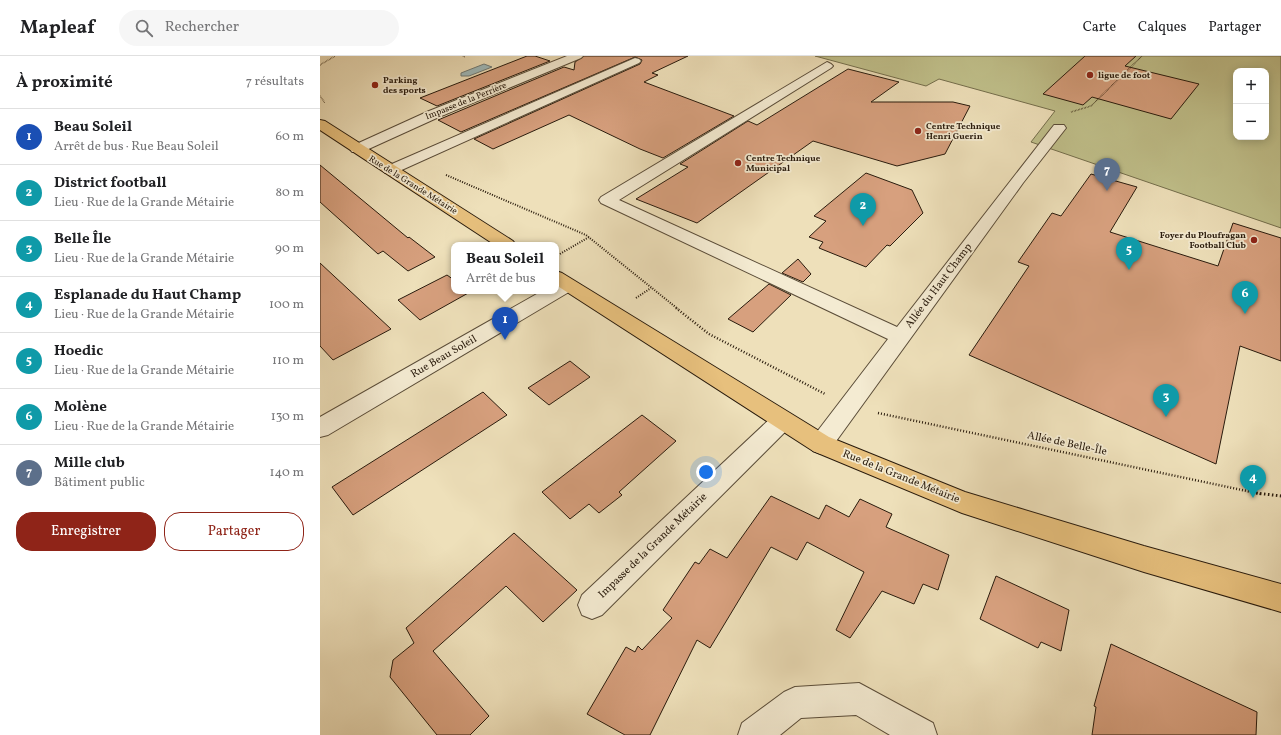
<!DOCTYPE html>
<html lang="fr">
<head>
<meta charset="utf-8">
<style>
  body { margin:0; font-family:Vollkorn,serif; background:#f6f6f6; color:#202124 }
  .controls { position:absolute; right:12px; top:12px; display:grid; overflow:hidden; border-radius:8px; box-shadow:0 2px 10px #0003 }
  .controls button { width:36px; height:36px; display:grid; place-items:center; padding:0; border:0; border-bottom:1px solid #e0e0e0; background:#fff; color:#202124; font:20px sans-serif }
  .you { position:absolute; left:386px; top:416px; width:14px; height:14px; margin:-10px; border:3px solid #fff; border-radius:50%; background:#1a73e8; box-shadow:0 0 0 6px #1a73e833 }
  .badge { display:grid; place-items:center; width:26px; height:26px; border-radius:50%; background:#8f2418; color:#fff; font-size:13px; font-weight:700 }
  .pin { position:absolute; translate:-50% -33px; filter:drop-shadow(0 1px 2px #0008) }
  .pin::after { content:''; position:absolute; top:21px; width:14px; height:12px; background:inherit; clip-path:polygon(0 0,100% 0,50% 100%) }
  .popup { position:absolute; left:131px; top:186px; width:108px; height:52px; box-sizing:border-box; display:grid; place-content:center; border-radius:8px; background:#fff; filter:drop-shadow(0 1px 3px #0005); font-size:13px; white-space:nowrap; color:#757577 }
  .popup b { font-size:15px; color:#202124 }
  .popup::after { content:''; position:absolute; left:50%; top:100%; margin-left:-8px; border:8px solid transparent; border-top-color:#fff }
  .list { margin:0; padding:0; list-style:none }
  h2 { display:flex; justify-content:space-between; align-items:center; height:52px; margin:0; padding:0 16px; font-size:17px }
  h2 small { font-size:13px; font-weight:400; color:#757577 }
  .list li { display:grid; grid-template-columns:26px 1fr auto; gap:12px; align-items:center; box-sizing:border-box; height:56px; padding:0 16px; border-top:1px solid #e0e0e0 }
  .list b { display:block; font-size:15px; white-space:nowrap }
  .list p { margin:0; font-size:13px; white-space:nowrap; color:#757577 }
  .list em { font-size:13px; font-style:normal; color:#757577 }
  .actions { display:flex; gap:8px; padding:12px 16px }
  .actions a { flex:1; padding:9px 0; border:1px solid #8f2418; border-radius:16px; text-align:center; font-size:14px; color:#8f2418 }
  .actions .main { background:#8f2418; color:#fff }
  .icon { flex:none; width:22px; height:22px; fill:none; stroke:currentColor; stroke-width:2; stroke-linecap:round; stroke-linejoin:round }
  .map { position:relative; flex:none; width:961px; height:679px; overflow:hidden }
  header { display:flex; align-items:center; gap:24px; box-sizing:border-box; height:56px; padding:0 20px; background:#fff; border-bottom:1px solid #e0e0e0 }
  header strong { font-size:19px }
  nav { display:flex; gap:22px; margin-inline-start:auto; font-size:14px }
  .search { width:280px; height:36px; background:#f6f6f6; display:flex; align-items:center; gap:10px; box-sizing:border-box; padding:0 14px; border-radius:22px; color:#757577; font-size:15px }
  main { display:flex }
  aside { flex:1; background:#fff }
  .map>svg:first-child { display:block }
  .green { fill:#c0c08b; stroke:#746e4c; fill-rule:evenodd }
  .water { fill:#9fbabb; stroke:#707a75 }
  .building { fill:#d7a07e; stroke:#291b0d }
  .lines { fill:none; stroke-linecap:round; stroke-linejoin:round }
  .minor-casing { stroke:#5a4c38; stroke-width:2 }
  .major-casing { stroke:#291b0d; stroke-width:2 }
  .path-far3 { stroke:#291b0d; stroke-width:1.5; stroke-dasharray:0.5 1; stroke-linecap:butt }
  .path-far2 { stroke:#291b0d; stroke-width:2; stroke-dasharray:1 1.5; stroke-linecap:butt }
  .path-far1 { stroke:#291b0d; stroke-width:2.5; stroke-dasharray:1 2; stroke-linecap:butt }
  .path { stroke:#291b0d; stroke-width:3; stroke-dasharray:1.5 2.5; stroke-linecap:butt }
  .minor { fill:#f4ebd2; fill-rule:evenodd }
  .major { fill:#e7c07d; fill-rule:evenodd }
  .poi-dot { fill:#8f2418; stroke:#f4ebd2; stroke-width:1.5 }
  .labels { text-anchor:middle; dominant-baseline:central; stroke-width:3.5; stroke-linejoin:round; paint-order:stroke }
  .far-poi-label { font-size:9px; font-weight:bold; fill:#291b0d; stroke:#f4ebd2; text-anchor:start }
  .far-street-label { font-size:9px; fill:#291b0d; stroke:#f4ebd2 }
  .street-label { font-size:11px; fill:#291b0d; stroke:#f4ebd2 }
</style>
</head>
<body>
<header>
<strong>Mapleaf</strong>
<div class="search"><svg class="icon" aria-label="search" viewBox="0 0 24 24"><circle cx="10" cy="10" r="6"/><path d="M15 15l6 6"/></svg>Rechercher</div>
<nav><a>Carte</a><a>Calques</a><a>Partager</a></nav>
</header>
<main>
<aside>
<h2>À proximité<small>7 résultats</small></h2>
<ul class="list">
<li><span class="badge" style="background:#1a4fb4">1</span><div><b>Beau Soleil</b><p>Arrêt de bus · Rue Beau Soleil</p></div><em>60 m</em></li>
<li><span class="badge" style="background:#0f9aa8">2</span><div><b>District football</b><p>Lieu · Rue de la Grande Métairie</p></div><em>80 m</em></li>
<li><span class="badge" style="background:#0f9aa8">3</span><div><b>Belle Île</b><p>Lieu · Rue de la Grande Métairie</p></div><em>90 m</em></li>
<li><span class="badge" style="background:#0f9aa8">4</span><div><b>Esplanade du Haut Champ</b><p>Lieu · Rue de la Grande Métairie</p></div><em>100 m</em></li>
<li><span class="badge" style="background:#0f9aa8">5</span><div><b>Hoedic</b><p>Lieu · Rue de la Grande Métairie</p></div><em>110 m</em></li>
<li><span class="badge" style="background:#0f9aa8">6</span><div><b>Molène</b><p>Lieu · Rue de la Grande Métairie</p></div><em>130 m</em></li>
<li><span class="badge" style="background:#5c6f8a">7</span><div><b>Mille club</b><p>Bâtiment public</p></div><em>140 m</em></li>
</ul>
<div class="actions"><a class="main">Enregistrer</a><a>Partager</a></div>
</aside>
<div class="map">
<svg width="961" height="679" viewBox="0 0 961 679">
  <rect width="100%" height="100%" fill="#eee0ba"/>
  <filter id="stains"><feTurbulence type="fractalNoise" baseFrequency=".005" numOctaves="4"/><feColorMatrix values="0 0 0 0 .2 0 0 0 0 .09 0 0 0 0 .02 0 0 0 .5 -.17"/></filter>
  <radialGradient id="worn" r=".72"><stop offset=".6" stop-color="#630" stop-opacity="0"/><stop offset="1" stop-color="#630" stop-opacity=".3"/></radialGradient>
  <path class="green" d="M495,0H961V172L711,86L735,55L619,23L606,30ZM916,15H946V81H916Z"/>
  <path class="water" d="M164,8L172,11L149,20H141V17Z"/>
  <path class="building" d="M207,0H215L230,5L117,50L100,42Z
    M264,0H368L332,17L338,19L324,26L414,60L343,102L320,93L249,59L173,93L154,83L320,8L322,4L315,1L141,76L118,64L244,11L254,14L255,6Z
    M765,0H816L805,10L879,28L851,63L772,41L763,49L723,38Z
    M528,13L579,26L551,46H633L650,50L625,98L577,110L493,85L377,167L316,143L368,111L360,108L428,65L437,69Z
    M0,109L88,182L89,181L115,201L88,215L63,195L58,198L0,146Z
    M546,117L592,134L603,157L570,190L567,189L546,211L499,192L503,186L489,181L506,165L494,160Z
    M771,118L817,131L790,176L898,210L913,167L961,182V305L920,290L896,408L649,299L709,210L698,206L732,157L741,160Z
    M478,203L491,218L483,226L462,217Z
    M0,207L71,273L13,304L0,290Z
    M127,219L134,224V235L150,236L100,264L78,244Z
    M449,228L471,239L433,276L408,263Z
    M250,305L270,321L229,349L208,332Z
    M163,336L187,359L33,459L12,431Z
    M322,359L356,385L299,436L302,439L279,457L269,448L250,463L222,436Z
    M451,440L499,463L506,449L529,461L540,443L572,458L566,471L629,499L618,534L603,528L594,548L562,535L530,582L516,574L544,516L487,486L477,504L451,491L390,592L377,584L330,679H305L267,658L306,591L315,596L318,590L322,594L352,562L343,554L375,506L379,508L390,493L407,502Z
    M194,477L257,534L223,566L186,530L113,595L169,660L150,679H117L70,621L73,604L94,587L86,572Z
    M676,520L749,554L741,595L721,586L718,592L660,563Z
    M791,588L937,656L936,679H772L776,651L774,650Z"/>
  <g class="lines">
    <defs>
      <path id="minor" d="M247,0H263L261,2L119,61L42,96H32L30,93L32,90L109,55Z
        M315,2L319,3L321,5L319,7L75,117H65L63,114L65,111Z
        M507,6L511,8L513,10L511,12L299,144L577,271L734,69H744L746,72L703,127L509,395L501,398L493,395L489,388L493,381L568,283L281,147L279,144L281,141Z
        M247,223L254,225L256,229L254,233L8,379L0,381V361L222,235H236V227Z
        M462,356L470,359L473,365L470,371L282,559L272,563L262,559L258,549L262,539L454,359Z
        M539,627L613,667L617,679H570L536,659L481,662L460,679H418L422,667L464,636L475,631Z"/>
      <path id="major" d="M0,64L5,65L193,185L196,189H175L0,74Z
        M236,215L242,217L509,381L645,436L824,490L961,528V556L824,516L642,457L493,395L236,229Z"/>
    </defs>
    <use href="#minor" class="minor-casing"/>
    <use href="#major" class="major-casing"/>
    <path class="path-far3" d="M143,0L145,1
      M0,9L15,0
      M0,40L5,47
      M751,56L771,50L822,0"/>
    <path class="path-far2" d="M126,119L266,179L358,253
      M240,198L269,181
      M316,242L331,232"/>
    <path class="path-far1" d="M356,252L389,278L505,338
      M558,357L941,438"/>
    <path class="path" d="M936,437L961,440"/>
    <use href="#minor" class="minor"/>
    <use href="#major" class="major"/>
  </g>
  <g class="poi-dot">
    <circle cx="770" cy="19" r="4"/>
    <circle cx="55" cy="29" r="4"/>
    <circle cx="598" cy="75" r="4"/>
    <circle cx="418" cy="107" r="4"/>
    <circle cx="934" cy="184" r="4"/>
  </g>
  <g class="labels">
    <g class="far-poi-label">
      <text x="778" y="19">ligue de foot</text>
      <text x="63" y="24">Parking<tspan x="63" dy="10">des sports</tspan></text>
      <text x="606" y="70">Centre Technique<tspan x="606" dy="10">Henri Guerin</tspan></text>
      <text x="426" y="102">Centre Technique<tspan x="426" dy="10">Municipal</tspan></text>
      <text x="926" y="179" text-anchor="end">Foyer du Ploufragan<tspan x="926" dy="10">Football Club</tspan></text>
    </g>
    <g class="far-street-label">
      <text transform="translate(146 45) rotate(-22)">Impasse de la Perrière</text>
      <text transform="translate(93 129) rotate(32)">Rue de la Grande Métairie</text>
    </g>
    <g class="street-label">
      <text transform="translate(619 230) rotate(-53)">Allée du Haut Champ</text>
      <text transform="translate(124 301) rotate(-30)">Rue Beau Soleil</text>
      <text transform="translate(747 388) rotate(12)">Allée de Belle-Île</text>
      <text transform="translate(581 421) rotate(22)">Rue de la Grande Métairie</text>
      <text transform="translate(333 490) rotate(-44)">Impasse de la Grande Métairie</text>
    </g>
  </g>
  <rect width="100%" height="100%" filter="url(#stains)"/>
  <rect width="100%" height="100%" fill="url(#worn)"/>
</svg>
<div class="controls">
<button>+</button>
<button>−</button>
</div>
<div class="you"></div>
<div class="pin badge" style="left:185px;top:284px;background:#1a4fb4">1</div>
<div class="popup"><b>Beau Soleil</b>Arrêt de bus</div>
<div class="pin badge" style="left:543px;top:170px;background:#0f9aa8">2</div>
<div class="pin badge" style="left:846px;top:361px;background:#0f9aa8">3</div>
<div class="pin badge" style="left:933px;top:442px;background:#0f9aa8">4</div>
<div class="pin badge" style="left:809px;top:214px;background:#0f9aa8">5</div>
<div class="pin badge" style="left:925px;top:258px;background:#0f9aa8">6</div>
<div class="pin badge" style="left:787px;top:135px;background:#5c6f8a">7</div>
</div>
</main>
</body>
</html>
